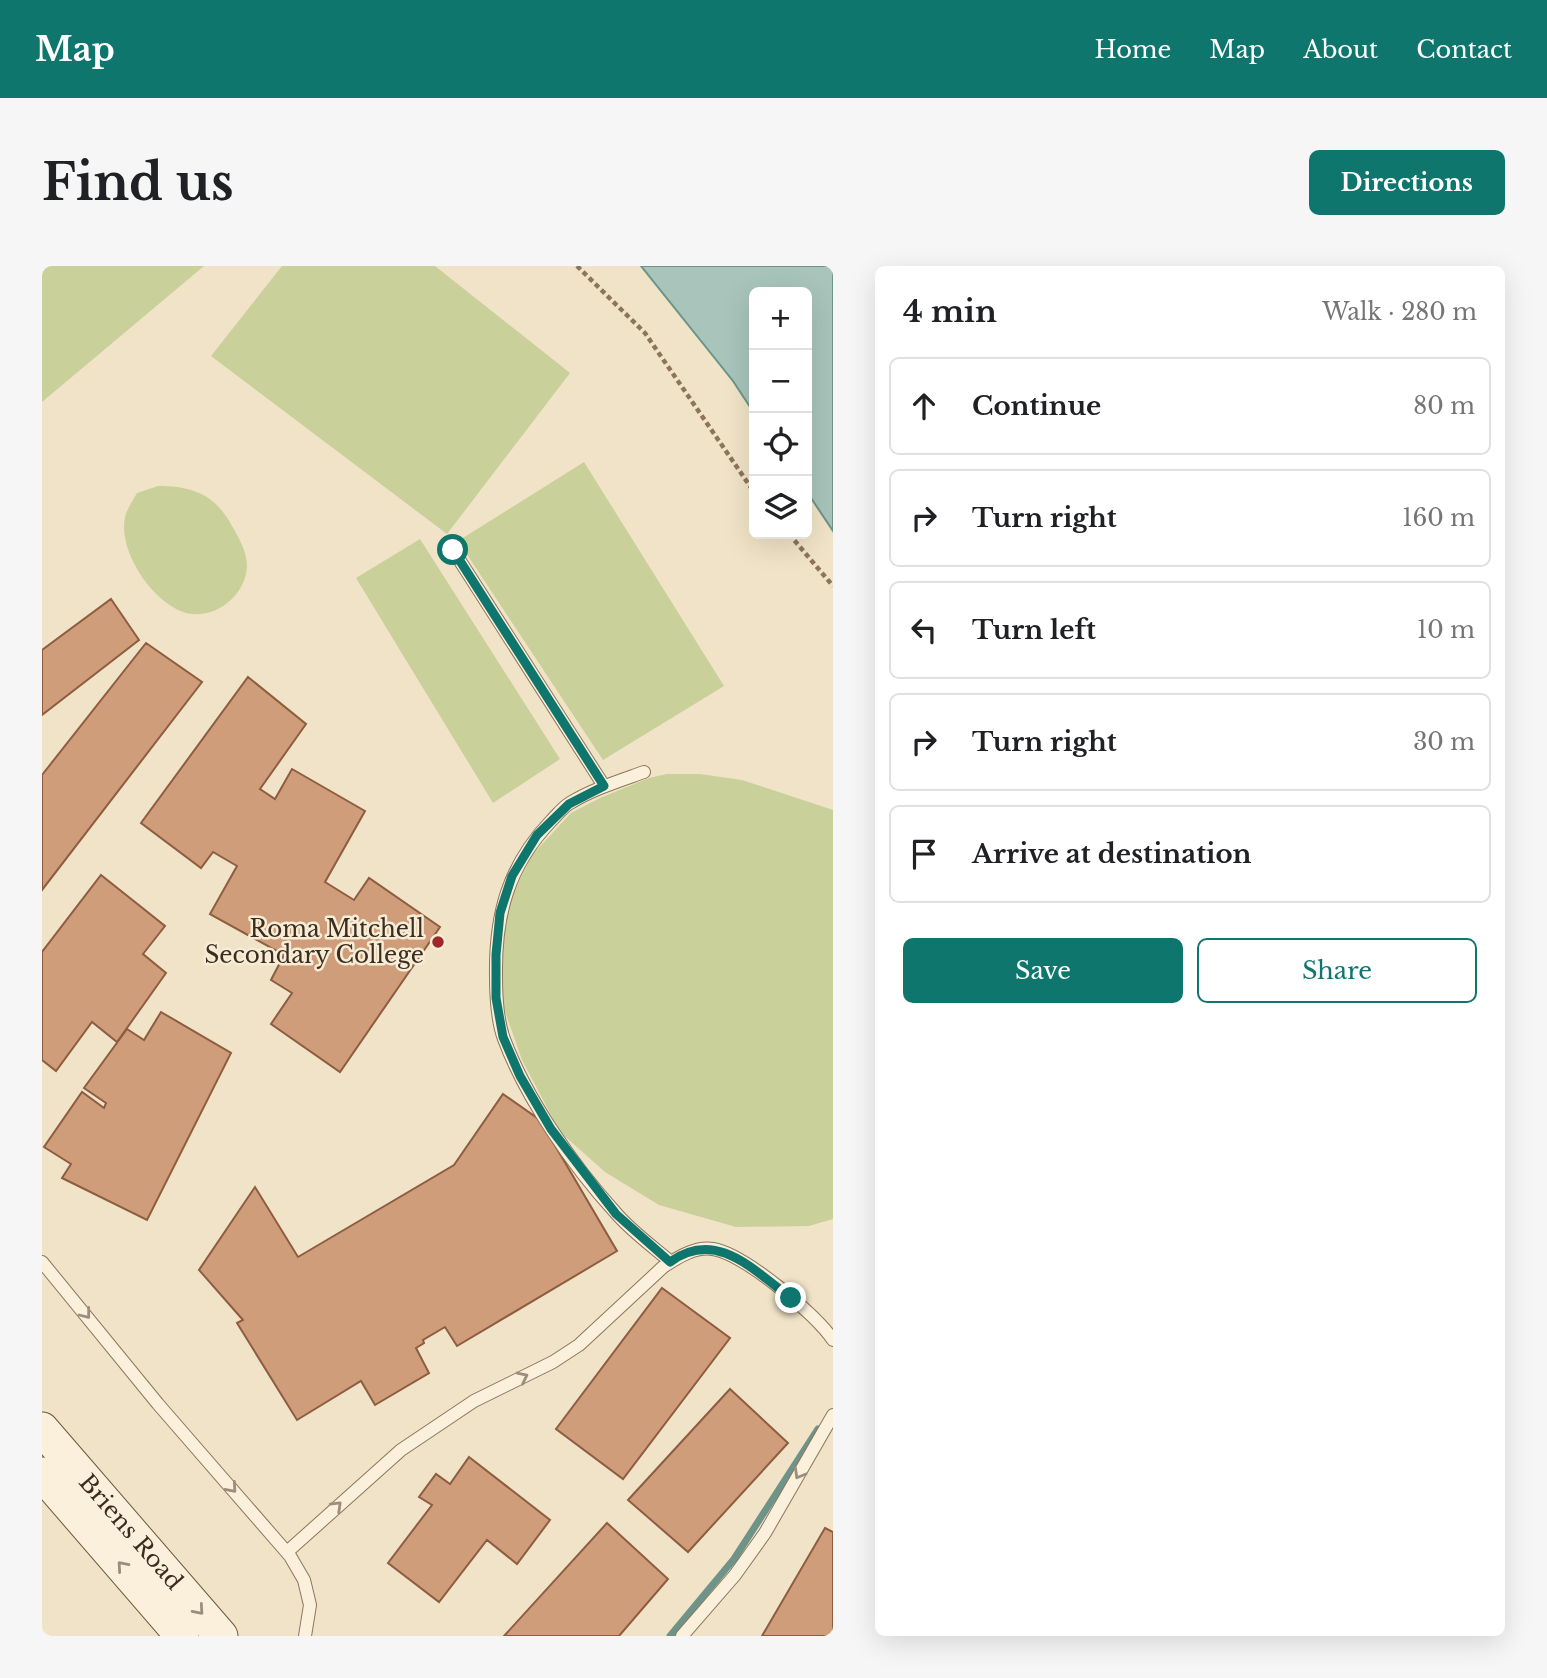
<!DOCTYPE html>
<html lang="en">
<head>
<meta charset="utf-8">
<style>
  body { margin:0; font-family:"Libre Baskerville",serif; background:#f6f6f6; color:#202124 }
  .controls { position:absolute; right:21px; top:21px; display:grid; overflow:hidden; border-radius:10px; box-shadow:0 7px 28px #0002 }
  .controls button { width:63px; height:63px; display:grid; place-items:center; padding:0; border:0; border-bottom:2px solid #e0e0e0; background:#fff; color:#202124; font:35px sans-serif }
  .stop { position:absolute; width:21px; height:21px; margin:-16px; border:5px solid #0f766e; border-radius:50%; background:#fff }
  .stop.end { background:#0f766e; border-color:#fff; box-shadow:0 2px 7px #0008 }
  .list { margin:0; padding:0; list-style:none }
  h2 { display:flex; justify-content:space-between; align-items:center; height:91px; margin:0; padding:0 28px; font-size:30px }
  h2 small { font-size:23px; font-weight:400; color:#757577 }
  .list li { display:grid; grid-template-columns:46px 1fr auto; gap:21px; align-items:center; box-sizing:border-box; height:98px; margin:0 14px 14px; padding:0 14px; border:2px solid #e0e0e0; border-radius:10px }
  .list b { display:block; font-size:26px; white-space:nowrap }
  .list em { font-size:23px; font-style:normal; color:#757577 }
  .actions { display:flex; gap:14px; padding:21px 28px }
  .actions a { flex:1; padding:16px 0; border:2px solid #0f766e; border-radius:10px; text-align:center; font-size:24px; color:#0f766e }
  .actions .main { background:#0f766e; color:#fff }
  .icon { flex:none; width:38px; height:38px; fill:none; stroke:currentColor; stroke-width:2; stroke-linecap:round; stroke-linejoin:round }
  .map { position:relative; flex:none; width:791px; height:1370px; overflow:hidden; border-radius:10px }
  header { display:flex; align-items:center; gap:42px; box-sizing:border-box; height:98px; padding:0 35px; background:#0f766e; color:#fff }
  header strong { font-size:33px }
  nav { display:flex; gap:38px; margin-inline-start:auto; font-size:24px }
  .intro { display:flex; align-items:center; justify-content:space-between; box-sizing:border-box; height:168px; padding:0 42px }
  h1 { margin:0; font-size:49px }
  .button { padding:18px 32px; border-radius:10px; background:#0f766e; color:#fff; font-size:24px; font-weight:700 }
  main { display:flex; gap:42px; padding:0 42px }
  aside { flex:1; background:#fff; border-radius:10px; box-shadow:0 7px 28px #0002 }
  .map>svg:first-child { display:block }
  .green { fill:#cad09a }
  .water { fill:#a8c4bb; stroke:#6e9389; stroke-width:2 }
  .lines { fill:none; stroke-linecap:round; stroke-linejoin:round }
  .stream { stroke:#6e9389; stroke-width:7 }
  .building { fill:#d09d7b; stroke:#8e5d3f; stroke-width:2 }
  .service-casing { stroke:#8d755b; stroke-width:14 }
  .secondary-casing { stroke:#6f563e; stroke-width:35 }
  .path { stroke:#8d755b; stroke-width:4.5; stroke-dasharray:5 3.5; stroke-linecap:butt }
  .service { stroke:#faf0db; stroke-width:12 }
  .secondary { stroke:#faf0db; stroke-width:33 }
  .oneway { stroke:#9c8e7d }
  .route { stroke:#0f766e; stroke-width:9 }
  .poi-dot { fill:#9f282b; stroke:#f7edd7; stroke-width:2.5 }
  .labels { text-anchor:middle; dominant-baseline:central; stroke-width:5; stroke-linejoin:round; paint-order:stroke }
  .poi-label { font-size:23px; fill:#3d2d1f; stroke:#f7edd7; text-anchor:end }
  .street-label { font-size:23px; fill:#3d2d1f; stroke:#f7edd7 }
</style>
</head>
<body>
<header>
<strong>Map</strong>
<nav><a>Home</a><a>Map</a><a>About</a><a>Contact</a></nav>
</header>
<div class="intro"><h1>Find us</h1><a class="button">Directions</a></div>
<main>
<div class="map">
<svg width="791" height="1370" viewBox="0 0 791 1370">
  <rect width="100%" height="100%" fill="#f0e3c7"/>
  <path class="green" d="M0,0H162L0,136Z
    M240,0H393L528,107L405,268L169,90Z
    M542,196L682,420L561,494L416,275Z
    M116,220C150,220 173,228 190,260C197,272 205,286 205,300C204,331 170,356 141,346C109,334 76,285 83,251C85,243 91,234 95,227Z
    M378,273L518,493L451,537L314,312Z
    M625,508H658L700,514L791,544V953L767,960L694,961L617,939L563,906L518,866L480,794L460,737L461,659L467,635L490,589L529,547L558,532L607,512Z"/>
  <path class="water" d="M599,0H791V265L765,226V26H712V147L691,115Z"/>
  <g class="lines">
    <path class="stream" d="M628,1370L692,1293L776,1163"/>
  </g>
  <path class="building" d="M69,333L97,374L0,449V384Z
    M104,377L160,416L0,624V509Z
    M206,411L264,458L218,523L233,533L250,503L323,545L283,616L312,634L327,612L398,661L298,806L229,758L250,727L229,714L242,689L168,648L195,600L171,586L159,602L99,557Z
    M59,609L123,660L101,688L124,707L75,776L50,756L14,805L0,794V686Z
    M119,746L189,787L105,954L20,912L29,898L2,881L40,826L62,842L64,837L42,822L85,763L102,774Z
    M461,828L498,854L575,985L415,1080L403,1061L381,1074L382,1077L374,1082L387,1107L333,1139L319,1115L255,1154L195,1057L201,1054L157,1004L213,921L256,991L412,899Z
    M620,1022L688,1072L581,1213L514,1163Z
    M688,1123L746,1177L646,1286L586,1234Z
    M427,1191L508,1254L475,1298L445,1274L397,1336L346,1297L390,1239L377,1231L394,1208L408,1218Z
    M565,1257L626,1313L577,1370H462Z
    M783,1262L791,1266V1370H720Z"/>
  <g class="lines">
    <defs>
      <path id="service" d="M411,284L562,520
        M602,506C577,515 551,523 528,537C521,541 515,549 509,555C466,600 453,649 454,710C454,730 455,754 462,773C484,832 531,900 573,946C589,965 610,980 629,996
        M0,996L116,1138L248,1290L262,1314L268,1339L263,1370
        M245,1286L359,1184L432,1135L511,1096L537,1079L621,1001C635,992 653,980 671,983C702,988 774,1048 791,1074
        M640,1370L693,1309L723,1267L791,1149"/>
      <g id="secondary">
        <path id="s1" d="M0,1163L179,1370"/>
        <path d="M0,1208L140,1370"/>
      </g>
    </defs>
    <use href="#service" class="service-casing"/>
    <use href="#secondary" class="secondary-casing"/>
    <path class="path" d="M535,0L603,67L712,226
      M747,268L791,320"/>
    <use href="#service" class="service"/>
    <use href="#secondary" class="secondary"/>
  </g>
  <defs><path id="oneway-chevron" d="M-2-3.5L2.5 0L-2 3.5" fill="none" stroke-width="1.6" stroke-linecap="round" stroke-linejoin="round" transform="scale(1.75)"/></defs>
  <g class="oneway">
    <use href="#oneway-chevron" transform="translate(44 1048) rotate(52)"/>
    <use href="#oneway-chevron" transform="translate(481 1111) rotate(-26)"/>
    <use href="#oneway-chevron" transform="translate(757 1208) rotate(120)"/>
    <use href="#oneway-chevron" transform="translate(190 1222) rotate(49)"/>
    <use href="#oneway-chevron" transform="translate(295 1240) rotate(-44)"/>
    <use href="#oneway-chevron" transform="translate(80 1300) rotate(-131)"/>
    <use href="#oneway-chevron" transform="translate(157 1344) rotate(49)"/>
  </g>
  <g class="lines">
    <path class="route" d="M411,284L562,520L527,538L495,569L470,610L458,647L454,689V732L461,771L478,810L509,863L574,948L628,996C675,962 712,1005 749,1032"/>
  </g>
  <circle class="poi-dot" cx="396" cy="676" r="7"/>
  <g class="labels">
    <g class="poi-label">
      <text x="382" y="663">Roma Mitchell<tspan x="382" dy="26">Secondary College</tspan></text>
    </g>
    <g class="street-label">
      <text stroke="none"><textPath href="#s1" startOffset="136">Briens Road</textPath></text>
    </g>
  </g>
</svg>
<div class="controls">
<button>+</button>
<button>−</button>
<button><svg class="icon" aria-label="locate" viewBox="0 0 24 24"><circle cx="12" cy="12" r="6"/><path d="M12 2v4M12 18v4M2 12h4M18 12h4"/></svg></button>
<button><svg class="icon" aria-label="layers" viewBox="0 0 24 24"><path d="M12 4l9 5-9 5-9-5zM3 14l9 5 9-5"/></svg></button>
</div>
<div class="stop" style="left:411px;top:284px"></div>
<div class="stop end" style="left:749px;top:1032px"></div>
</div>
<aside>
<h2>4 min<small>Walk · 280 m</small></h2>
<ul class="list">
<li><svg class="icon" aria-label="ahead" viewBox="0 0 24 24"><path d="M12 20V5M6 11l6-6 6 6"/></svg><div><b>Continue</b></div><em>80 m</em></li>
<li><svg class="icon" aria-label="right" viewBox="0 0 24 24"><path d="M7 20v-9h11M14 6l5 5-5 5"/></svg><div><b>Turn right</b></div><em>160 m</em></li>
<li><svg class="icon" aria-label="left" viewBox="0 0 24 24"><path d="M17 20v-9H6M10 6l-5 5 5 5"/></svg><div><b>Turn left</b></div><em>10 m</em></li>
<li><svg class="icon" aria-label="right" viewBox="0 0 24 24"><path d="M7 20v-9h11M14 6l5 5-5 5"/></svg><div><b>Turn right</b></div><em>30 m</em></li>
<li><svg class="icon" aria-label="arrive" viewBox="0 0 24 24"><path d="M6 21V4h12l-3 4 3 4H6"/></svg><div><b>Arrive at destination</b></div></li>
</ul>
<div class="actions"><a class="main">Save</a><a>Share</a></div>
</aside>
</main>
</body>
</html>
